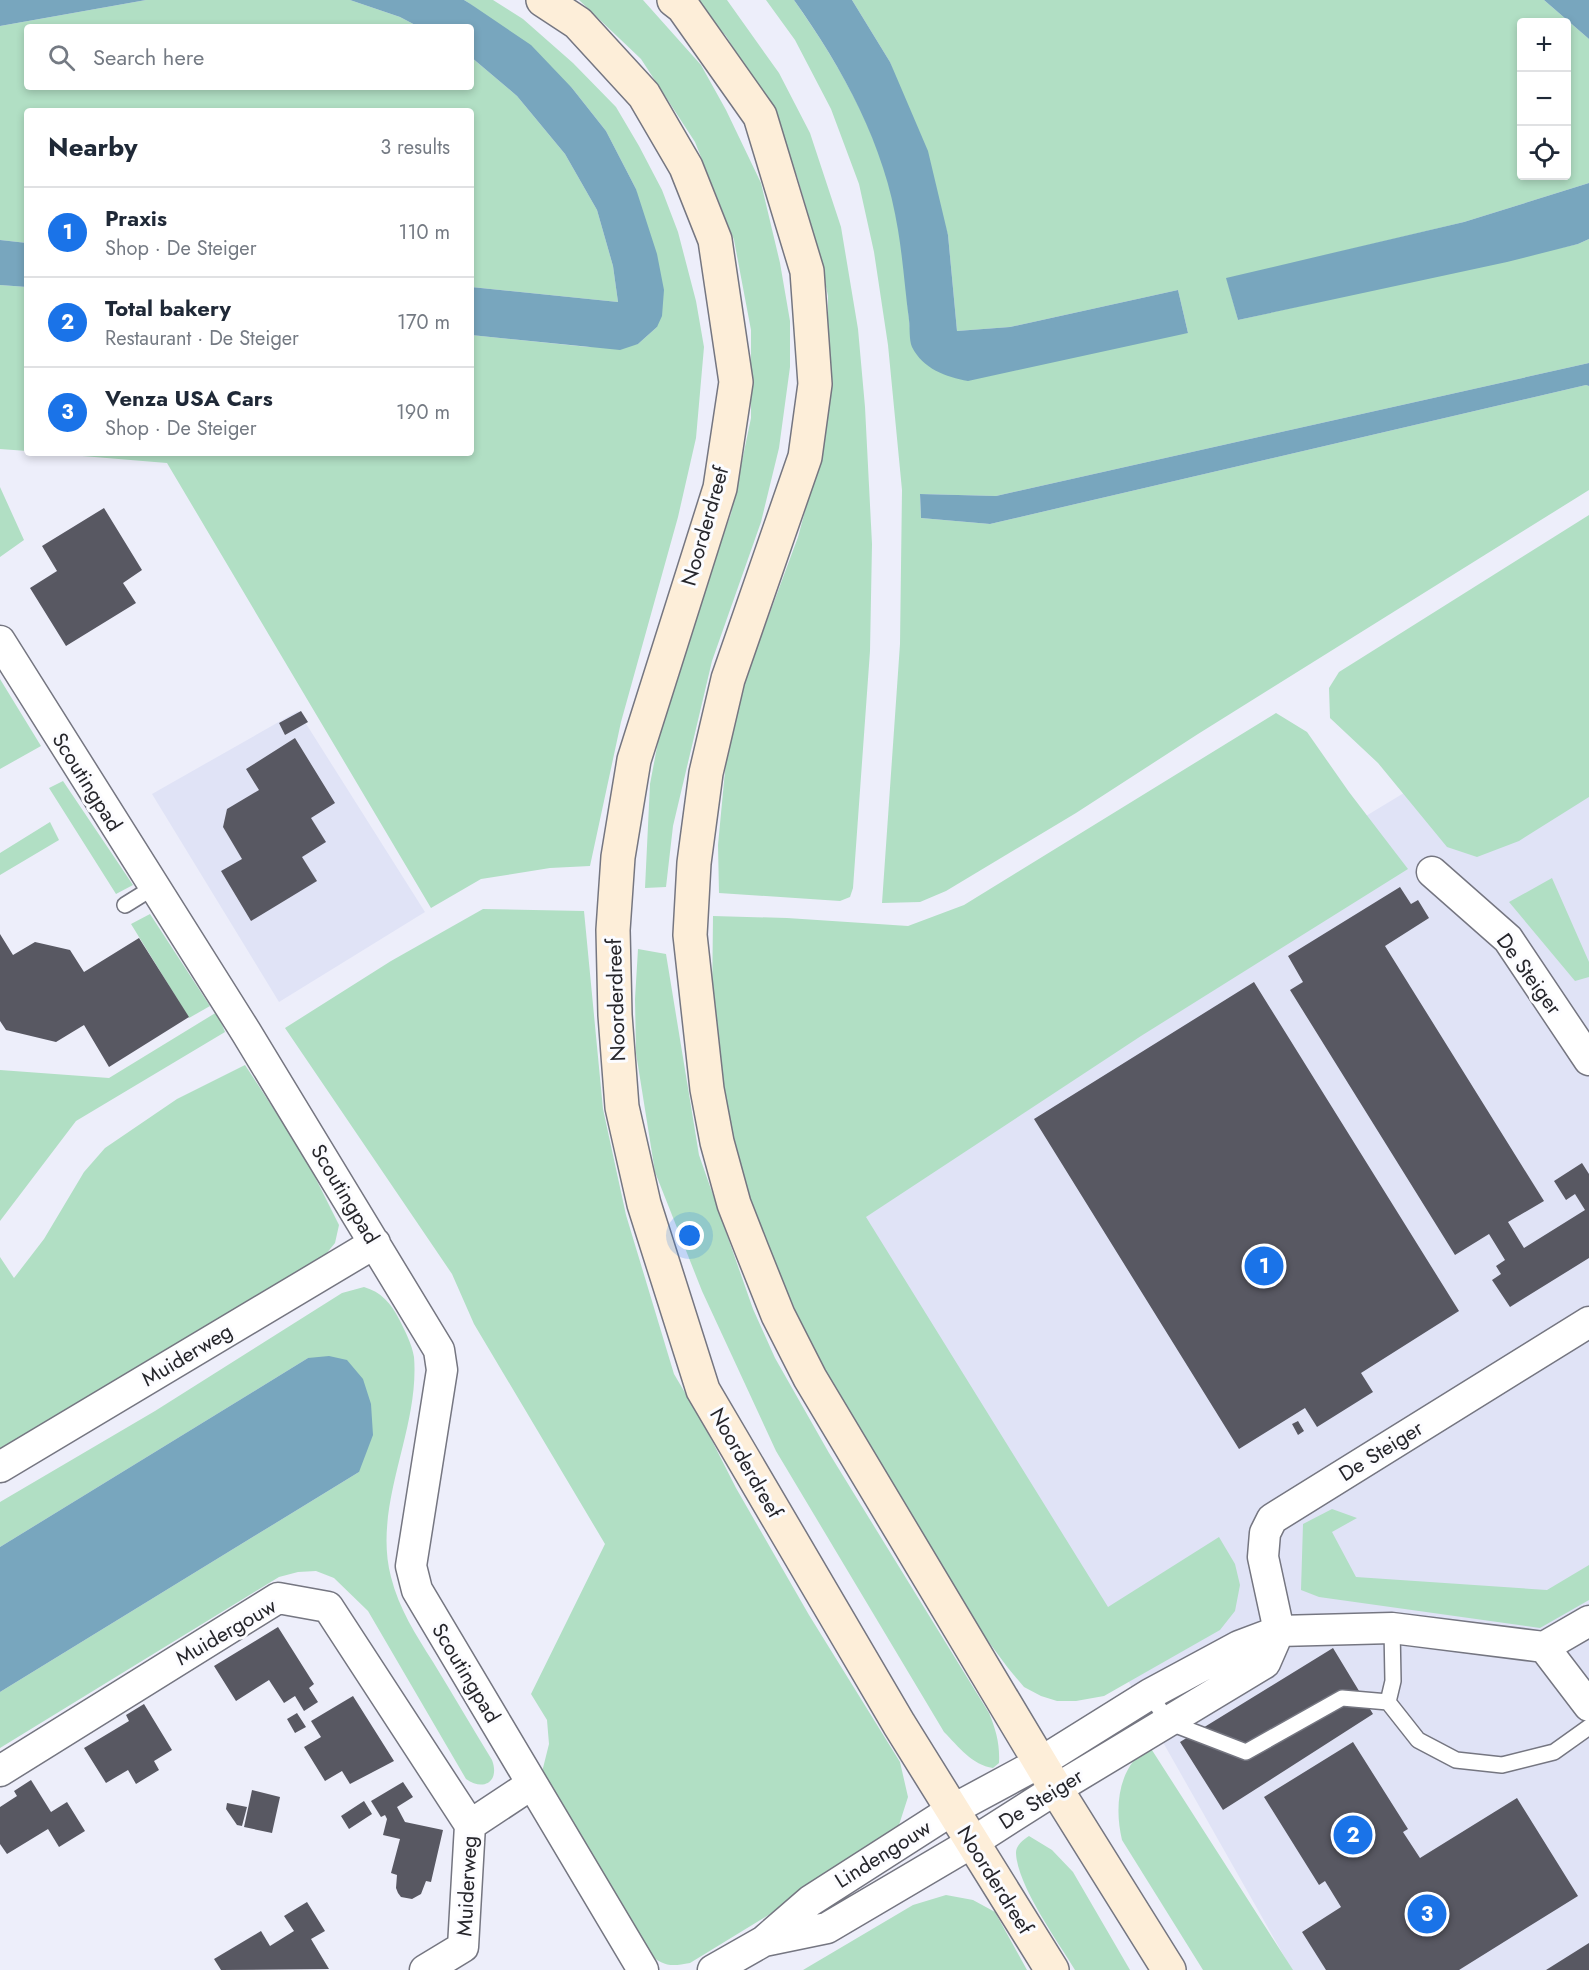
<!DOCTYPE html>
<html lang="en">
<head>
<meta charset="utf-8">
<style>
  body { margin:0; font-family:Jost,sans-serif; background:#f2f2f3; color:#1f2937 }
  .controls { position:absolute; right:18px; top:18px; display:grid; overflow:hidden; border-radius:6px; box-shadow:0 3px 9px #0003 }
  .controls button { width:54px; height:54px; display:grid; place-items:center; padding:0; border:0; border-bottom:2px solid #e0e1e3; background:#fff; color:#1f2937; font:30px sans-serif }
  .you { position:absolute; left:690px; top:1236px; width:21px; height:21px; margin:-15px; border:4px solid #fff; border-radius:50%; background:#1a73e8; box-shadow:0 0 0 9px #1a73e833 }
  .badge { display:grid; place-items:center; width:39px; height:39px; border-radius:50%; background:#1a73e8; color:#fff; font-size:20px; font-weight:700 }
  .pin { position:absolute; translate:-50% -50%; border:3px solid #fff; box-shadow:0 2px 6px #0006 }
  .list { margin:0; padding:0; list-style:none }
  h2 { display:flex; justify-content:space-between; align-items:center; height:78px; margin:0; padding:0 24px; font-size:26px }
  h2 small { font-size:20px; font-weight:400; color:#747a83 }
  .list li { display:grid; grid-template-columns:39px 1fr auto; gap:18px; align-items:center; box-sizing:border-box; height:90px; padding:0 24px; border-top:2px solid #e0e1e3 }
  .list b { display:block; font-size:22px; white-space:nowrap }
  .list p { margin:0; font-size:20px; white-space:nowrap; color:#747a83 }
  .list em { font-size:20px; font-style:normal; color:#747a83 }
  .icon { flex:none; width:33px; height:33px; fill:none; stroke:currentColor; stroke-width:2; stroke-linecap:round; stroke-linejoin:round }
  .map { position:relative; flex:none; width:1589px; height:1970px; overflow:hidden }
  .search { position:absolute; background:#fff; box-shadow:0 3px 9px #0003; left:24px; top:24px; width:450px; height:66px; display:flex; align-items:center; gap:15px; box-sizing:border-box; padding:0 21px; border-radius:6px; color:#747a83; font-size:22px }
  .panel { position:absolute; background:#fff; box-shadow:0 3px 9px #0003; left:24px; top:108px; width:450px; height:348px; border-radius:6px }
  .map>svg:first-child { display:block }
  .built { fill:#e0e3f6 }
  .green { fill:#b1dfc4; fill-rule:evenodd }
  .water { fill:#78a6be }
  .building { fill:#585862 }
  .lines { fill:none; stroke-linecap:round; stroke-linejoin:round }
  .lane-casing { stroke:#757681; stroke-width:18 }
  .street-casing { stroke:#757681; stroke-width:33 }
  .secondary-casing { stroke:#757681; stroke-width:36 }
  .lane { stroke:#fff; stroke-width:15 }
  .street { stroke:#fff; stroke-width:30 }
  .secondary { stroke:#fdeed9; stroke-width:33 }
  .labels { text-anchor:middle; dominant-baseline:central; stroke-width:6; stroke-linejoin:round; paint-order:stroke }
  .street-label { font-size:21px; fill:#26262b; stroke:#fcfcff }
</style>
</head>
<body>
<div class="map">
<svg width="1589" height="1970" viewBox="0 0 1589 1970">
  <rect width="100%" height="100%" fill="#edeefa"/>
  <path class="built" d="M1589,681V1970H1292L824,1144Z
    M298,711L425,912L279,1002L152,794Z"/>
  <path class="green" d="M146,0H350L400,17L419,27H27V87H471V57L517,96L565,154L597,210L613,266L618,302L471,287V111H27V243L0,240V26Z
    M464,0H493L523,19L573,63L616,107L639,146L662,190L678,232L696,301L704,347L696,438L678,517L621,722L590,866L550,868L481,879L431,908L167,463L46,453H471V335L588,347L638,344L657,327L636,189L606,131L572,88L469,3Z
    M579,0H643L701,65L726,110L761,183L780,263L790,321V367L779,448L761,522L712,661L673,826L666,887L645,888L650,784L665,705L691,623L731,514L751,418V330L734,240L695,142L641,59Z
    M693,0H727L779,73L810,133L841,227L858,329L865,407L872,544L870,651L853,888L850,897L840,901L719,893L718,845L727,750L745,680L798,537L817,467L827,389L828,296L818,248L797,176L764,98L726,36Z
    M766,0H794C832,54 866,111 886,174C904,229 905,290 912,346L1188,333L1178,290L1010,327L957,331L948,235L890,62L852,0H1544L1589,39V183L1464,222L1227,279L1238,320L1578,244L1589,239V363L996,496L920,494L921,518L990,524L1586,385L1589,386V490L1198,734L1076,813L946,891L920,902L882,903L900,644L902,490L888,345L874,252L859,184L831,109L795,40ZM1522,22H1566V176H1522Z
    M0,285L27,287V451L0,449Z
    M0,487L24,540L0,557Z
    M1589,515V797L1519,841L1477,857L1447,847L1378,763L1330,718L1329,688L1339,672Z
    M0,679L41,746L0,769Z
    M1276,713L1307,732L1349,792L1408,869L1141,1036L866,1217L1108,1607L1219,1537L1235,1564L1240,1585L1235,1611L1220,1630L1104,1696L1076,1701H1057L1041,1696L1024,1687L1008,1668L982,1633L855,1425L808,1341L755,1214L735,1146L721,1076L712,1006L713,916L787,918L908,926L964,905Z
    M63,781L133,885L116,894L49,788Z
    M50,822L59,840L0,875V853Z
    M1552,878L1589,962V977L1575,981L1509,902Z
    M483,909L584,911L603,1109L626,1215L674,1374L704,1425L736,1488L809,1615L900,1762L908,1797L899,1825L878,1848L690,1963C670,1967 663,1966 648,1953L541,1776L549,1744L547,1720L531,1694L605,1544L474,1324L452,1274L285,1028L391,961Z
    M150,914L210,1006L189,1018L131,924Z
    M638,949L666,954L699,1155L753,1309L775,1358L829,1453L989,1713C996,1730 1000,1744 999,1763L993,1768C972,1765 959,1747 944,1732L776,1451L702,1291L655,1172L636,1053L635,999Z
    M217,1012L225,1032L76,1121L0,1221V1070L109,1078Z
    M245,1065L305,1157L339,1225L335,1243L321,1260L0,1456V1257L14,1278L44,1239L84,1172L105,1148L177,1099Z
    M364,1287C381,1292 391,1303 399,1319C405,1331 412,1344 414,1357C420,1430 372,1505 391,1577C399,1609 416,1635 433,1662C453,1695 472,1727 492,1760C500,1781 484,1792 466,1779L368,1611L334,1578L316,1571L298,1572L279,1577L0,1748V1692L359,1472L308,1358L0,1547V1502L155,1411L342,1293Z
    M1332,1509L1357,1518L1332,1532L1356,1577L1547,1590L1589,1565V1600L1540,1628L1319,1597L1301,1590L1303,1524Z
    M1150,1747L1293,1970H1203L1122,1840C1114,1807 1118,1765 1150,1747Z
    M1029,1836L1052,1850L1073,1872L1130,1970H1075C1058,1942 1017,1885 1016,1853C1016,1845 1023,1840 1029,1836Z
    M946,1895L973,1900L995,1912L1027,1970H803L913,1905Z"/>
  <path class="water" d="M0,0H146L0,26Z
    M350,0H464L469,3L531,45L572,88L606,131L636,189L657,254L664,290L662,316L657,327L638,344L620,350L471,335V287L618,302L613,266L597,210L565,154L517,96L471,57V27H419L400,17Z
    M794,0H852L890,62L928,151L948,235L957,331L1010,327L1178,290L1188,333L968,381C946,377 923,369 912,347C909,340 910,328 909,320C905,290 903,260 898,230C885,145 843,69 794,0Z
    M1544,0H1589V39Z
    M1589,183V239L1578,244L1507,262L1238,320L1226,278L1464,222Z
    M0,240L27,243V287L0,285Z
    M1589,363V386L1586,385L990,524L921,518L920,494L996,496Z
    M329,1356L347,1360L363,1379L371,1404L373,1435L359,1472L0,1692V1547L308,1358Z"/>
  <path class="building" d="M104,508L142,570L123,583L136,603L66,646L30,588L57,571L42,546Z
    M301,711L308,722L285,735L279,723Z
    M295,738L335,803L311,818L326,842L302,857L317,881L251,921L221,871L242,859L223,827L227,809L259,790L246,769Z
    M1400,887L1411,904L1418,900L1429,918L1385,946L1544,1201L1508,1222L1524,1248L1585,1210L1575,1194L1566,1200L1554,1181L1582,1163L1589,1174V1258L1510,1307L1492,1280L1501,1274L1496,1266L1505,1260L1489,1234L1455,1255L1290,990L1303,982L1288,956Z
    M0,934L13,955L35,942L70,950L84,972L139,938L189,1017L109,1067L84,1025L56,1042L6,1030L0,1021Z
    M1254,982L1459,1311L1361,1373L1373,1392L1317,1427L1305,1408L1239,1449L1034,1119Z
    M1298,1421L1304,1431L1298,1435L1292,1424Z
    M278,1627L314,1684L309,1688L318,1702L304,1711L295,1696L284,1703L269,1680L236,1701L214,1666Z
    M1333,1648L1373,1714L1223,1810L1180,1742Z
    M353,1696L394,1761L350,1784L342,1771L325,1781L304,1747L321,1737L311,1721Z
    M144,1704L172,1750L154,1761L159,1770L136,1784L128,1770L106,1783L84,1748L129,1721L126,1715Z
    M297,1713L306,1727L295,1733L287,1719Z
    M1353,1742L1408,1829L1403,1832L1420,1858L1517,1798L1578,1896L1459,1970H1326L1302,1932L1341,1907L1325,1881L1319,1885L1264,1797Z
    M31,1780L51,1812L67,1802L85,1831L59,1847L48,1829L7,1854L0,1844V1807L17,1796L14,1791Z
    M403,1782L413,1797L397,1807L405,1822L443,1830L431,1882L426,1881L421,1894L412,1899L401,1897L398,1893L396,1888L397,1875L391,1873L400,1839L383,1835L387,1819L385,1815L381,1817L371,1801Z
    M252,1790L280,1797L272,1833L244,1827Z
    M364,1801L372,1814L349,1829L341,1816Z
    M227,1803L247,1807L242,1826L237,1825L226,1809Z
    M307,1902L325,1931L311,1939L329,1969L221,1970L214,1959L261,1931L270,1946L294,1931L284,1916Z
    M1589,1943V1970H1546Z"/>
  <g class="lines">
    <defs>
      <path id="lane" d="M125,905L154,887
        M1150,1694L1168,1722L1246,1752L1342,1698L1388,1702L1393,1681L1392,1628
        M1388,1702L1418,1740L1456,1760L1502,1765L1554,1752L1589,1727"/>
      <path id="street" d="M0,641L246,1032L439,1350L442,1370L411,1566L417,1590L643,1970
        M1432,872L1508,939L1589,1060
        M0,1467L375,1243
        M1544,1647L1589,1621
        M0,1771L278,1598L328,1607L470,1825
        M470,1825L532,1784
        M764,1941L827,1928L973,1842L1056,1789L1265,1663L1279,1631L1263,1557L1265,1533L1272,1519L1589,1322
        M425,1970L463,1947L470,1825
        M713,1970L764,1941L810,1901L952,1810L1041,1762L1150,1694L1239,1646L1279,1631L1392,1628L1544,1647L1589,1706"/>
      <path id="secondary" d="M543,0L578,23L644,95L686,167L715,240L736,382L720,488L634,760L618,857L613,930L615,1015L622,1107L644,1204L703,1390L899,1724L1052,1970
        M674,0L683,7L760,116L807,271L815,384L805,457L728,679L706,773L694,863L690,935L707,1089L717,1142L734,1204L752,1250L778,1315L810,1378L1056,1789L1169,1970"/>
    </defs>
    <use href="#lane" class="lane-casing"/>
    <use href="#street" class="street-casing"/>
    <use href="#secondary" class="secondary-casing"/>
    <use href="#lane" class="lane"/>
    <use href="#street" class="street"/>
    <use href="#secondary" class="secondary"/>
  </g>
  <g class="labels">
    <g class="street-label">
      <text transform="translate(705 526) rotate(-74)">Noorderdreef</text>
      <text transform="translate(87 782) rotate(58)">Scoutingpad</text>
      <text transform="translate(1529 974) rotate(54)">De Steiger</text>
      <text transform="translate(616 1000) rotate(-92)">Noorderdreef</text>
      <text transform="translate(345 1194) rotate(59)">Scoutingpad</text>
      <text transform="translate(187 1355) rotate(-31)">Muiderweg</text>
      <text transform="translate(1381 1451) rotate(-32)">De Steiger</text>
      <text transform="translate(746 1463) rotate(60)">Noorderdreef</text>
      <text transform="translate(226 1632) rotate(-30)">Muidergouw</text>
      <text transform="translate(466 1673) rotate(59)">Scoutingpad</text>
      <text transform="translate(1041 1799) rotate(-32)">De Steiger</text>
      <text transform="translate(883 1854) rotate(-32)">Lindengouw</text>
      <text transform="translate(995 1880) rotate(58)">Noorderdreef</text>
      <text transform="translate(467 1886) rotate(-87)">Muiderweg</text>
    </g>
  </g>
</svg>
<div class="controls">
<button>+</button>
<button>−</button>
<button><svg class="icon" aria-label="locate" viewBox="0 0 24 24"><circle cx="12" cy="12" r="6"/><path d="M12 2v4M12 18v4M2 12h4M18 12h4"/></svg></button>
</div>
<div class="you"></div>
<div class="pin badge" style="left:1264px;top:1266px">1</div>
<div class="pin badge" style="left:1353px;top:1835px">2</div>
<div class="pin badge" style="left:1427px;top:1914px">3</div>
<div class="search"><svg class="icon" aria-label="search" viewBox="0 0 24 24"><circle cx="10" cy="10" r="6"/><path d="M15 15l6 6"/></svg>Search here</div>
<section class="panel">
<h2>Nearby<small>3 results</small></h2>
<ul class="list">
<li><span class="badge">1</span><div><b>Praxis</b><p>Shop · De Steiger</p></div><em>110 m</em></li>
<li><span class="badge">2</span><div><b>Total bakery</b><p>Restaurant · De Steiger</p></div><em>170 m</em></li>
<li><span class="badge">3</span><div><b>Venza USA Cars</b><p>Shop · De Steiger</p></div><em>190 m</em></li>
</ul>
</section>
</div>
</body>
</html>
